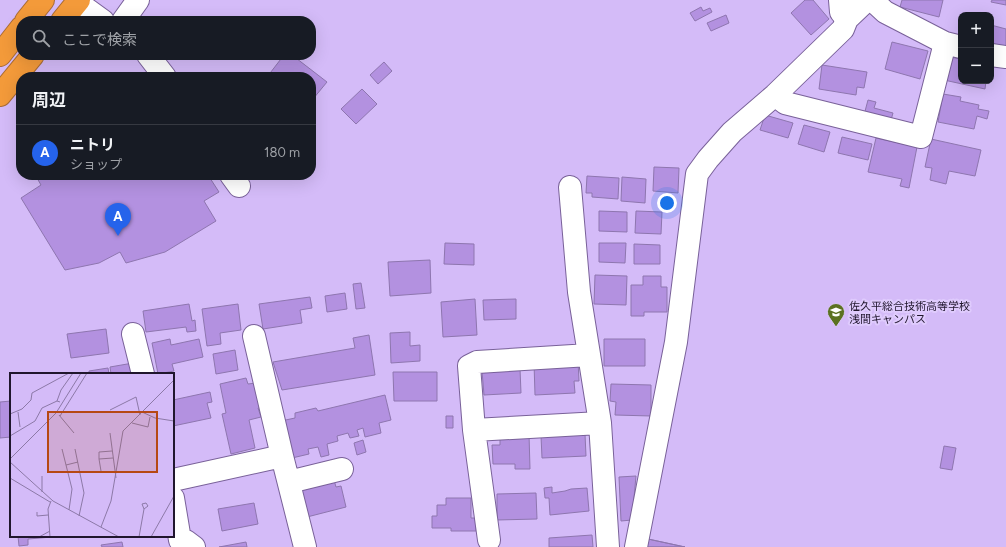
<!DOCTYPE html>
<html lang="ja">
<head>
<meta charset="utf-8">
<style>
  body { margin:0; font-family:Figtree,"Noto Sans JP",sans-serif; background:#20242c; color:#f1f3f6 }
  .controls { position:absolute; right:12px; top:12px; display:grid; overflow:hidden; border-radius:8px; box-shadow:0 4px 16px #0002 }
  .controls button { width:36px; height:36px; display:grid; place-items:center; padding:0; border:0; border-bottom:1px solid #363941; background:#171b24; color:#f1f3f6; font:20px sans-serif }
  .you { position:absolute; left:667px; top:203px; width:14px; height:14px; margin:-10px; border:3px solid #fff; border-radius:50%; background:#1a73e8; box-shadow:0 0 0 6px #1a73e833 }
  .badge { display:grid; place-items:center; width:26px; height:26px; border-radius:50%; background:#2563eb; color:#fff; font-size:13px; font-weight:700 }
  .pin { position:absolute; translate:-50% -33px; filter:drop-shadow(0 1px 2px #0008) }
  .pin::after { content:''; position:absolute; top:21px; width:14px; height:12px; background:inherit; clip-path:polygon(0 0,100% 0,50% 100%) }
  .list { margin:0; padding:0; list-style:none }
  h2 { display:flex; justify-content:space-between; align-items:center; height:52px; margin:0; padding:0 16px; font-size:17px }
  h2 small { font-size:13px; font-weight:400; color:#9ea1a6 }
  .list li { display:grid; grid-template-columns:26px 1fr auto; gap:12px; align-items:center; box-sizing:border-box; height:56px; padding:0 16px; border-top:1px solid #363941 }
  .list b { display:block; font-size:15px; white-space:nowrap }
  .list p { margin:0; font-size:13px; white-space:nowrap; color:#9ea1a6 }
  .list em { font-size:13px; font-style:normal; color:#9ea1a6 }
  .icon { flex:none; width:22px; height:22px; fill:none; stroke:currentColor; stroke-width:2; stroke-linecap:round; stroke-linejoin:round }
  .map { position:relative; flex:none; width:1006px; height:547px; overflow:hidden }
  .search { position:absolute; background:#171b24; box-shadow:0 4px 16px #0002; left:16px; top:16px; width:300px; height:44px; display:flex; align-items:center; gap:10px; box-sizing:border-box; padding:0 14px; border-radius:16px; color:#9ea1a6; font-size:15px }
  .panel { position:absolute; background:#171b24; box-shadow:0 4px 16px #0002; left:16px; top:72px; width:300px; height:108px; border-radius:16px }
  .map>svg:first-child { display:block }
  .building { fill:#b391e0; stroke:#8e76af }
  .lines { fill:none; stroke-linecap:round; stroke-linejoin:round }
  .minor-casing { stroke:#796199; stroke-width:24 }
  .highway-casing { stroke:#a96c35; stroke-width:24 }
  .minor { stroke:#fff; stroke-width:22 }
  .highway { stroke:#f39a3a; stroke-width:22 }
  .labels { text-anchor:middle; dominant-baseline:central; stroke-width:4; stroke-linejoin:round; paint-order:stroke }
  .poi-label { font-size:11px; fill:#20162d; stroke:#dfcbfd; text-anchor:start }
  .inset-road { fill:none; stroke:#8c79a7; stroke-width:1 }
  .view { fill:#b64814; fill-opacity:0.15; stroke:#b64814; stroke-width:2 }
  .inset-edge { fill:none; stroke:#20162d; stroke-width:2 }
</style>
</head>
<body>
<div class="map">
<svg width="1006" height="547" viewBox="0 0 1006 547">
  <rect width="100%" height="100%" fill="#d4bbf8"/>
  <path class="building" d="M805,0H813L829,19L811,35L791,13Z
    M902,0H943L939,17L900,7Z
    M992,0H1006V5L991,2Z
    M701,7L703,11L710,8L712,12L695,21L690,13Z
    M726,15L729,23L711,31L707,23Z
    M991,25L1006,29V47L991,43Z
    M892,42L928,51L920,79L885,69Z
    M284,55H292L327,82L313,99L311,97V77H267Z
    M950,57L961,59V81H986L985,89L944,80Z
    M384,62L392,71L378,84L370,75Z
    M822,65L867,72L864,88L857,87L856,95L819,89Z
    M362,89L377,104L356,124L341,109Z
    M943,94L961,97L960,101L979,105L978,109L989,111L987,119L977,116L974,129L938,122Z
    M868,100L876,102L874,108L893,113L891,120L864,115Z
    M765,115L793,123L788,138L760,130Z
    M804,125L830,132L824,152L798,144Z
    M842,137L872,144L868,160L838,153Z
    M876,138L917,147L909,188L900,186L902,179L868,172Z
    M931,139L981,150L975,176L949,171L946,184L930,180L932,168L925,167Z
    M654,167L679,168L678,193L653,191Z
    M43,175H208L219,192L204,201L216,221L165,252L126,263L120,252L99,263L65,270L21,198L41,185L37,178Z
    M587,176L619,178L618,199L592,197V193H586Z
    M622,177L646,179L645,203L621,201Z
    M599,211L627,212V232L599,231Z
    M636,211L662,212L661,234L635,233Z
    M445,243L474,244V265L444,264Z
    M599,243H626L625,263L599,262Z
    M634,244L660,245V264H634Z
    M430,260L431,293L390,296L388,262Z
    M595,275L627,276L626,305L594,304Z
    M643,276H661V287H667V312H644V316H631V285H643Z
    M361,283L365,308L356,309L353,284Z
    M345,293L347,309L327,312L325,296Z
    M310,297L312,308L300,310L302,323L263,329L259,304Z
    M475,299L477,335L443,337L441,302Z
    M516,299V319L484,320L483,300Z
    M189,304L192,321L195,320L196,331L187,332L186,327L146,332L143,311Z
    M238,304L241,330L220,333L221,344L207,346L202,309Z
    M106,329L109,353L71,358L67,334Z
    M410,332V346L420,345V361L391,363L390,333Z
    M369,335L375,375L282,390L273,362L355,348L353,338Z
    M170,339L171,345L199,339L203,357L172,364L174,371L158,374L152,343Z
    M604,339H645V366H604Z
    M235,350L238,370L216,374L213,354Z
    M578,361L579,381H574L575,393L535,395L534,363Z
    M133,363L135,374H111L110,367Z
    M108,368L109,374H89V371Z
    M520,369L521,393L484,395L482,371Z
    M393,372H437V401H394Z
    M246,378L248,384L256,383L261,408H258L261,417L249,420L255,448L231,454L222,414L226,413L220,384Z
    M611,384L651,385V416L615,415L616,402L610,401Z
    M210,392L212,402L207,403L211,418L173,426V398V400Z
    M385,395L391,420L379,423L381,433L365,437L363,428L357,430L359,436L350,438L348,433L337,436L338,441L327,444L329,455L321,457L318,447L308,449L309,454L292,458L281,421L295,418V413L316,408L318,411Z
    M11,401V437L0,438V402Z
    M446,416H453V428H446Z
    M529,434L530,469H515V464H493L492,445H500V435Z
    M585,434L586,456L542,458L541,436Z
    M363,440L366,452L357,455L354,443Z
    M944,446L956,448L952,470L940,468Z
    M636,476L632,520L621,521L619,477Z
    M334,480L336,487L341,486L346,507L307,517L300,489Z
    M552,487V493L565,491L571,489L587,488L589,511L550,515L549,498H545L544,488Z
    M536,493L537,519L497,520V494Z
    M446,498H471V518H476V531H451V528H432V516H437V505H446Z
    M254,503L258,524L222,531L218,509Z
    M592,535L593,547H549V538Z
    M18,536H52V537L28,539V545L19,546Z
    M648,539L685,547H646Z
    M648,539L685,547H646Z
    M122,542L123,547H102L101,545Z
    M246,542L247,547H219Z"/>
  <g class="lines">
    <defs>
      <path id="minor" d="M840,0L841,12L847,19
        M872,0L885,12L945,43L961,47
        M77,2L103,21
        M123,21L138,0
        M148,55L165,77
        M991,55L1006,57
        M775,95L785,103L921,137L945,43
        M231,175L239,186
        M570,187L579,292L600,423L608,547
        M133,334L143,374
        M254,336L282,456L305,547
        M589,355L477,362L469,366L474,430L600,423
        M474,430L489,540
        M173,480L282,456
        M289,482L342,469
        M173,498L180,540L186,541L194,547
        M636,547L676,342L697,174L708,159L732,132L775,95L843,29L847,19L867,0"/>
      <path id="highway" d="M26,21L43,0
        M62,21L79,0
        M0,55L21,28
        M0,95L33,55"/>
    </defs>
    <use href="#minor" class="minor-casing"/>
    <use href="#highway" class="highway-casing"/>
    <use href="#minor" class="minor"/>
    <use href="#highway" class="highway"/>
  </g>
  <defs>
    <symbol id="school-pin" viewBox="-11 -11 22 30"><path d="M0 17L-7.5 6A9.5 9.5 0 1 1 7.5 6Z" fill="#5b7121" stroke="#dfcbfd"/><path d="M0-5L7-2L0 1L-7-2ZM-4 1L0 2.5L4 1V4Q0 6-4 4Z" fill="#fff"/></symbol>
  </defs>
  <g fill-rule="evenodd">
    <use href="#school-pin" x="826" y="302" width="20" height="27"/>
  </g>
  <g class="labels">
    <g class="poi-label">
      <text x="849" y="306">佐久平総合技術高等学校<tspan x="849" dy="13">浅間キャンパス</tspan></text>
    </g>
  </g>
  <g transform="translate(10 373)">
    <rect width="164" height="164" fill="#d4bbf8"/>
    <path class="inset-road" d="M50,29L47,28L51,17L63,0M100,37L126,24L130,42M8,39L10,54M132,39L145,45L164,48M0,41L12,36L21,27L22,20L59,0M49,42L64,60M50,43L77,0M122,50L138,54L140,44M100,60L106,105M0,63L25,48L32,35L47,28M52,76L62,116L59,137M65,76L74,120L69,143M102,78L89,79V86L103,85M0,86L46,40L71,0M89,86L91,98M0,89L43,128L109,164M56,92L68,89M32,103V119M0,105L40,129M27,139V143L38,142M91,154L101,128L113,58L164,7M29,164L40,158M40,164L38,136L41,128M129,164L134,136L138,133L136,130L132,131L134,136M141,164L164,123"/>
    <path class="view" d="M38,39H147V99H38Z"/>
    <rect width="164" height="164" class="inset-edge"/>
  </g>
</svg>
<div class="controls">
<button>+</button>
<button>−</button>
</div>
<div class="you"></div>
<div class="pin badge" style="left:118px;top:236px">A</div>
<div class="search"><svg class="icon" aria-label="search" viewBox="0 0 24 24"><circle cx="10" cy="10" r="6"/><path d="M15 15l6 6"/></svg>ここで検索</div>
<section class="panel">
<h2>周辺<small></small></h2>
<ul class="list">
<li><span class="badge">A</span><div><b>ニトリ</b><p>ショップ</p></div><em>180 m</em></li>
</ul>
</section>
</div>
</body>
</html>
